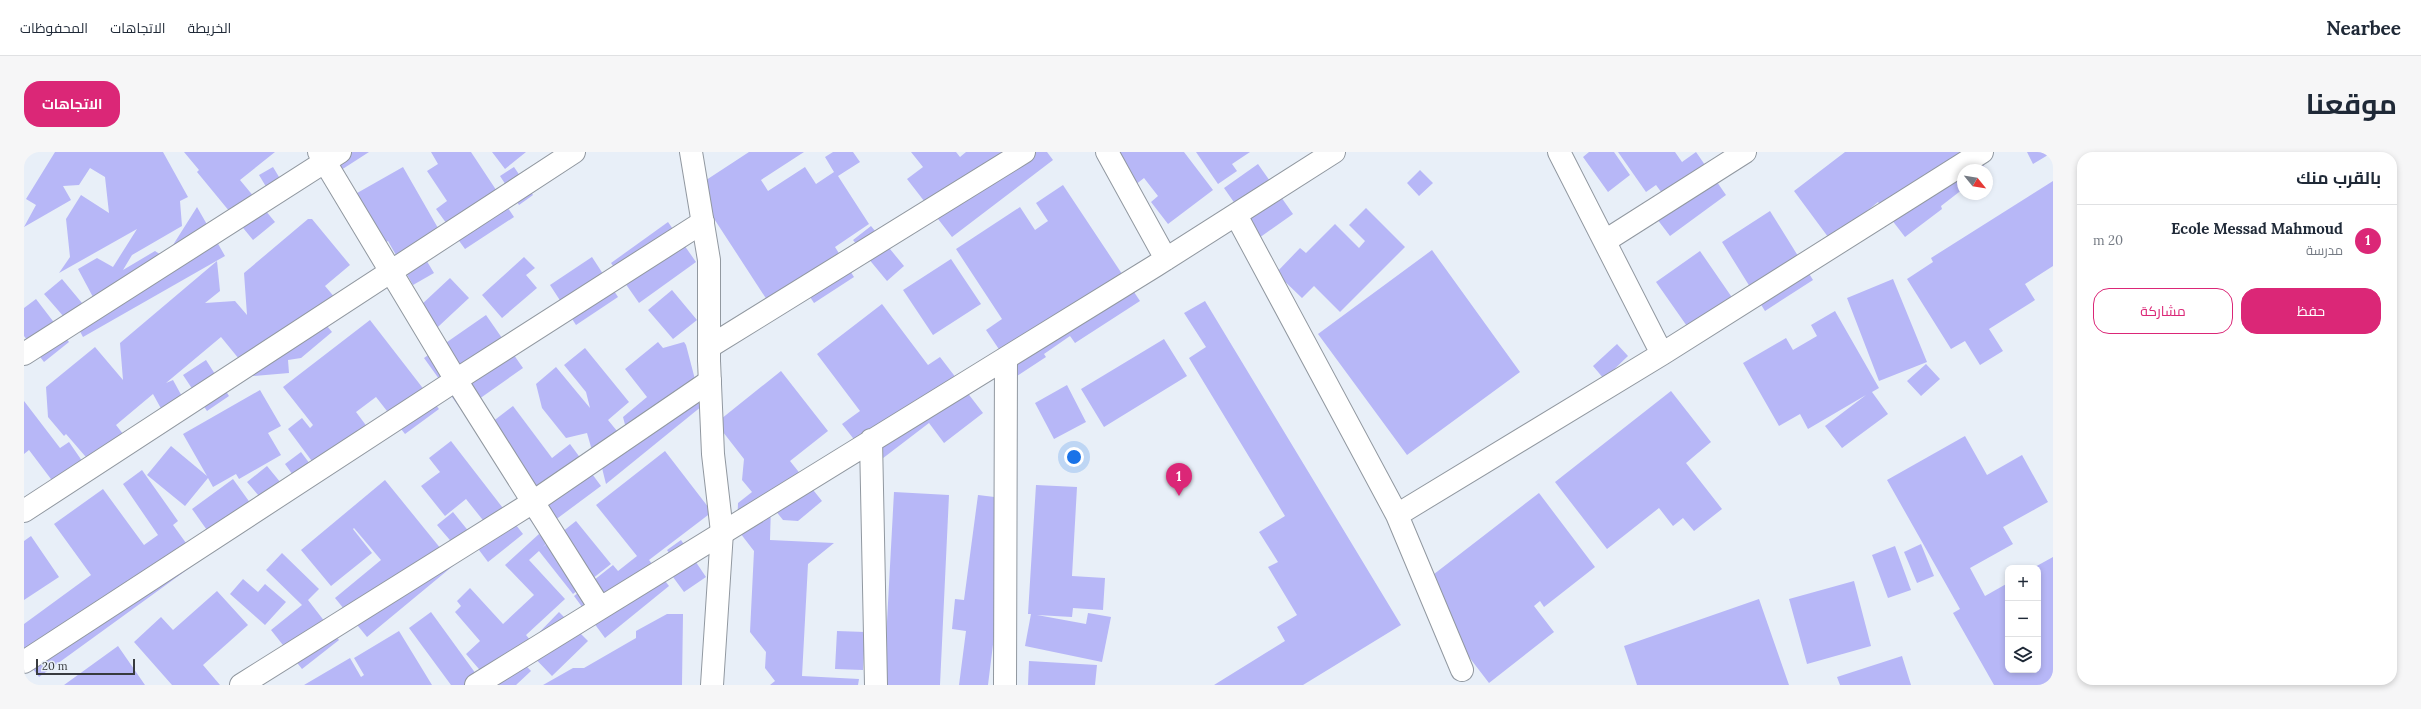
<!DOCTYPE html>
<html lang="ar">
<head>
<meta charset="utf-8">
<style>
  body { margin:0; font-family:Lora,Cairo,serif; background:#f6f6f7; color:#1f2937; direction:rtl }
  .controls { position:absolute; right:12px; bottom:12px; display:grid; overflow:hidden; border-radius:8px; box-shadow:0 2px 6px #0003 }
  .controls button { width:36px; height:36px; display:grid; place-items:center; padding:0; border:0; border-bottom:1px solid #e0e1e3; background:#fff; color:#1f2937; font:20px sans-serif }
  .compass { position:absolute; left:1933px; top:12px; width:36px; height:36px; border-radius:50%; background:#fff; box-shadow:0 2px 6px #0003; rotate:120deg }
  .scale { position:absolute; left:12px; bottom:10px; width:99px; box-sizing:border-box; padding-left:4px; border:2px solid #373a3e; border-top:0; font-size:11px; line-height:14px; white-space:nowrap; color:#373a3e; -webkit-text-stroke:3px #e8eff8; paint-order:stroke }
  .you { position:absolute; left:1050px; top:305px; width:14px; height:14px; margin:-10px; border:3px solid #fff; border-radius:50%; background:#1a73e8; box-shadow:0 0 0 6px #1a73e833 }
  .badge { display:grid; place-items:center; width:26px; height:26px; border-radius:50%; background:#db2777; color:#fff; font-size:13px; font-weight:700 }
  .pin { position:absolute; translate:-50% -33px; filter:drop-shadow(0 1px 2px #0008) }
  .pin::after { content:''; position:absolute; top:21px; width:14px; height:12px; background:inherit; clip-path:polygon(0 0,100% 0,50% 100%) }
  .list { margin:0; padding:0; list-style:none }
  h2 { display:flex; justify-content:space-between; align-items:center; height:52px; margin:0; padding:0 16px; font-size:17px }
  h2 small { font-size:13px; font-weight:400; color:#747a83 }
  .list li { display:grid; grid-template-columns:26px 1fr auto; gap:12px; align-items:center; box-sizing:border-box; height:72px; padding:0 16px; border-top:1px solid #e0e1e3 }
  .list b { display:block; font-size:15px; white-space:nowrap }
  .list p { margin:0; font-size:13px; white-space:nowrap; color:#747a83 }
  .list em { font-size:13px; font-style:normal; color:#747a83 }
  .actions { display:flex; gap:8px; padding:12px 16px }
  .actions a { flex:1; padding:9px 0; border:1px solid #db2777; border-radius:16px; text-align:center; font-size:14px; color:#db2777 }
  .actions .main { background:#db2777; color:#fff }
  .icon { flex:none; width:22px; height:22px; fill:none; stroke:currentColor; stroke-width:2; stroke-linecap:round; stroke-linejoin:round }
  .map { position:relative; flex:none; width:2029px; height:533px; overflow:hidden; direction:ltr; border-radius:16px }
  header { display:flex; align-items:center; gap:24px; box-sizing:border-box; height:56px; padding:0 20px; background:#fff; border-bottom:1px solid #e0e1e3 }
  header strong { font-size:19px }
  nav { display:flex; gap:22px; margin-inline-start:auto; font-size:14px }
  .intro { display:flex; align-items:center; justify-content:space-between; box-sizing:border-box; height:96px; padding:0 24px }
  h1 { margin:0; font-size:28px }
  .button { padding:10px 18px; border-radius:16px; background:#db2777; color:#fff; font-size:14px; font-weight:700 }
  main { display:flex; gap:24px; padding:0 24px }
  aside { flex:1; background:#fff; border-radius:16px; box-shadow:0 2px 6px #0003 }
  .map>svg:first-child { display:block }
  .building { fill:#b7b7f7 }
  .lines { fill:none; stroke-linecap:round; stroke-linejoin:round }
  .street-casing { stroke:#9198a0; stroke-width:24 }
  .secondary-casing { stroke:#9198a0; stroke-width:24 }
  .street { stroke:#fff; stroke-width:22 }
  .secondary { stroke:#fff; stroke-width:22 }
</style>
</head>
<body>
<header>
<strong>Nearbee</strong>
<nav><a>الخريطة</a><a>الاتجاهات</a><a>المحفوظات</a></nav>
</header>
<div class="intro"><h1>موقعنا</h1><a class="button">الاتجاهات</a></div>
<main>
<aside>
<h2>بالقرب منك<small></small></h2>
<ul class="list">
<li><span class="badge">1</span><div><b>Ecole Messad Mahmoud</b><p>مدرسة</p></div><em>20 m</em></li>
</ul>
<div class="actions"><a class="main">حفظ</a><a>مشاركة</a></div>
</aside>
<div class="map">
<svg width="2029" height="533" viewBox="0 0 2029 533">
  <rect width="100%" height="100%" fill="#e8eff8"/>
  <path class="building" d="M31,0H139L164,45L156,49L158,74L108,103L99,118L131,99L151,112L149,93L173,55L201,104L59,185L52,172L69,145L54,117L73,106L89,115L113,77L35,121L46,105L42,67L57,43L85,61L81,25L66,16L55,33L39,34L47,48L0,75L12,53L2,47Z
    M160,0H251L216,28L251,70L229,88L173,20L175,18Z
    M300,0H345L314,20Z
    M407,0H447L490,65L441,97L412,57L423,49L403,19L414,12Z
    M468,0H502L481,17Z
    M725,0H780L737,28L744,39L781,15L792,32L810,20L801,5L809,0H829L836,10L814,24L845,72L811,95L830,125L790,151L774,127L743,148L670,36Z
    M887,0H932L936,5L942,0H1023L1029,8L928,85L883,27L899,15Z
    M1087,0H1160L1189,38L1144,72L1127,50L1134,44L1120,26L1101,41Z
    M1172,0H1226L1208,12L1213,19L1194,32Z
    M1565,0H1590L1606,23L1584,40L1559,5Z
    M1594,0H1651L1658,10L1672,0L1702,43L1646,84L1633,67L1649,56L1632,33L1622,40Z
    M1821,0H1950L1963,18H1939V37L1917,54L1918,57L1881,85L1854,50L1837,64L1810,93L1770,39Z
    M2003,0H2029L2009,12Z
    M1234,12L1269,62L1235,86L1200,36Z
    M249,15L264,40L250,48L235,23Z
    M379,15L418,83L395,96L410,121L389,133L364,89L347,99L319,49Z
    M490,15L509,43L495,53L476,24Z
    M1396,18L1409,31L1395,44L1383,31Z
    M2029,29V114L2001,132L2011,148L1965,177L1979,199L1956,213L1941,189L1927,197L1883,127L1909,110L1907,106Z
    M1039,33L1116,149L1051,191L1046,184L1020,202L1022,205L993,224L962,178L978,167L932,97L996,55L1011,78L1024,69L1012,51Z
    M1342,56L1381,95L1316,160L1290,134L1278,146L1252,121L1276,96L1282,101L1311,72L1335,96L1341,89L1325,73Z
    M1746,59L1789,128L1741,159L1698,90Z
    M284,67H288L326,113L301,134L312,147L294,163L308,180L277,206L264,208L265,221L229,224L197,185L142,231L149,228L166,259L145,271L129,242L92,273L107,292L74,319L42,282L40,284L24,265L22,235L71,195L99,228L96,191L193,109L196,139L181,151L211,149L223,163L220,121Z
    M644,70L672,110L615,151L587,111Z
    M847,74L880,114L863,129L829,88Z
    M1408,98L1496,220L1383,303L1294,182Z
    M1676,99L1716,157L1672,187L1632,130Z
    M500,105L511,116L502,123L513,136L478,166L458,143Z
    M568,105L594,145L552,173L526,133Z
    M927,107L957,152L909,183L879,138Z
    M426,126L445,146L401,187L382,167Z
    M38,127L58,151L40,165L20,142Z
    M1869,127L1903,210L1855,229L1823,146Z
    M648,138L673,168L649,187L624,158Z
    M12,147L45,190L20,210L0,184V156Z
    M1181,149L1377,473L1279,533H1190L1261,489L1253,475L1273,463L1244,415L1254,410L1235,380L1261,364L1165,206L1182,195L1160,161Z
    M858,152L904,213L916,205L959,261L920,291L905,271L850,313L818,272L836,259L793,202Z
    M1811,159L1855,236L1848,240L1864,262L1818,296L1801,274L1842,243L1784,277L1776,262L1755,274L1719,211L1762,186L1769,198L1793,184L1787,173Z
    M462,163L499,216L438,259L400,206Z
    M346,168L415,257L381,282L352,245L332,260L347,280L296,320L264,277L278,266L286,276L289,273L259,235Z
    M1140,187L1163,224L1080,275L1057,237Z
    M634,190L639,196L660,190L662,193L678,254L582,332L575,304L567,295L563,281L542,286L518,256L512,232L532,215L566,256L562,240L540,213L561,196L605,250L584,268L607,296L599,265L623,245L601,217Z
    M1593,192L1604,204L1580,227L1569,214Z
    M182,208L205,244L183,259L159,223Z
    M1902,212L1916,227L1897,244L1883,229Z
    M757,219L804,279L766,309L798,349L774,369L759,368L747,353L746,388L810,391L784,412L778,524L835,527L834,533H746L751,529L741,516L742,500L726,480L730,399L713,377L714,351L728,340L718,328L720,307L692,271Z
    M1043,233L1062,270L1030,287L1011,251Z
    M236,238L257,274L244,281L257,303L215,327L212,322L189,335L184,326L161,354L123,323L147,294L183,324L159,282Z
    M1647,239L1687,290L1662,311L1698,357L1670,379L1659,366L1649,374L1635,356L1583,397L1531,330Z
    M0,249L36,296L45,290L65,319L36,339L5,298L0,302Z
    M489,254L528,306L546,292L577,334L515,380L496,354L509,345L459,277Z
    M1941,284L1963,323L1998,303L2024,350L1979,375L1989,392L1946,416L1961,444L1984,431V518H2014V416H2009L2029,405V533H1970L1929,461L1936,457L1863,328Z
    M427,289L499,382L464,410L446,386L462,372L442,347L421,364L397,334L416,320L405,306Z
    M641,299L688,360L625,408L645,434L581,486L550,444L589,413L594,419L613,404L572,353Z
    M277,300L298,328L281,340L261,312Z
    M243,314L266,342L247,358L223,330Z
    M118,318L154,369L149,373L175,409L15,525L0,505V472L67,423L30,372L79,337L120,393L134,383L99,332Z
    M209,327L237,366L195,395L168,357Z
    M361,328L430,413L343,485L311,446L357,408L330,376L329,377L348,401L307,434L277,398Z
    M1012,333L1053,335L1048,424L1081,426L1079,458L1049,456L1048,465L1013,463L1062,472L1064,461L1087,465L1078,510L1001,494L1007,462H1004Z
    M870,340L925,343L916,533H855L858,488H862Z
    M1515,341L1571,415L1520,455L1516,449L1510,454L1530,480L1465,531L1392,436Z
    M954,343L987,347L964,533H935L942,479L928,477L931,447L940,448Z
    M429,360L446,381L431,394L413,373Z
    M552,369L587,412L549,442L515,399L505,408L541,447L502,483L507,489L535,460L564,489L528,524L501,496L493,504L507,519L492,533H465L461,524L442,502L456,489L431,460L437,454L433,449L446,436L479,472L510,443L481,413L515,382L523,391L519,395Z
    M7,384L35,425L0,448V389Z
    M657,388L682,425L660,440L649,425L658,419L643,398Z
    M1897,392L1910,424L1893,431L1880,400Z
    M1871,394L1887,438L1864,446L1848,403Z
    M258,401L295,437L284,448L315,488L278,517L247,478L278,453L242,418Z
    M219,427L234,440L241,432L262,450L241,473L206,442Z
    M1830,429L1847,494L1783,512L1765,447Z
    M193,439L224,473L179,513L196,533H148L110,490L137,465L149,478Z
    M1735,447L1765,533H1613L1600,494Z
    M407,460L460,533H427L385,476Z
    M643,462H659L658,533H519L549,516H560L612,486V479Z
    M375,479L408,533H280L326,506L337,525L340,523L330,506Z
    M813,479L841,480L839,518L811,517Z
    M94,494L121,533H40Z
    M1878,504L1887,533H1816L1813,525Z
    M1005,509L1073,513L1071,533H1004Z"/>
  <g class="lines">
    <defs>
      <path id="street" d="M295,0L432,228L576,456
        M1083,0L1142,107
        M1535,0L1638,202
        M1212,63L1373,363L1638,202L1958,0
        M1581,89L1721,0
        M685,195L1000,0
        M0,202L316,0
        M847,288L852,533
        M0,359L550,0
        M1373,363L1438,518
        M0,510L432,228L679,70
        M217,533L509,350L686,229
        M452,533L1131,114L1310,0
        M981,533L982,206"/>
      <path id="secondary" d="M667,0L685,108V209L689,302L698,380L688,533"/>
    </defs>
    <use href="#street" class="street-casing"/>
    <use href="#secondary" class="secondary-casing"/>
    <use href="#street" class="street"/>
    <use href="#secondary" class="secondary"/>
  </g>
</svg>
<div class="controls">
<button>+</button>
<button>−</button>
<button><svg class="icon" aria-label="layers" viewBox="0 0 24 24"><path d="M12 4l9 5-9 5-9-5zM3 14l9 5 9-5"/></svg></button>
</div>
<svg class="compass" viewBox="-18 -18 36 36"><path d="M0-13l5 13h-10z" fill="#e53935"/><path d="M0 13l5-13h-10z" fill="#747a83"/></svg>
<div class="scale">20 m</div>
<div class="you"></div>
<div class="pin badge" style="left:1155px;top:344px">1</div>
</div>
</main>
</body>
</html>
